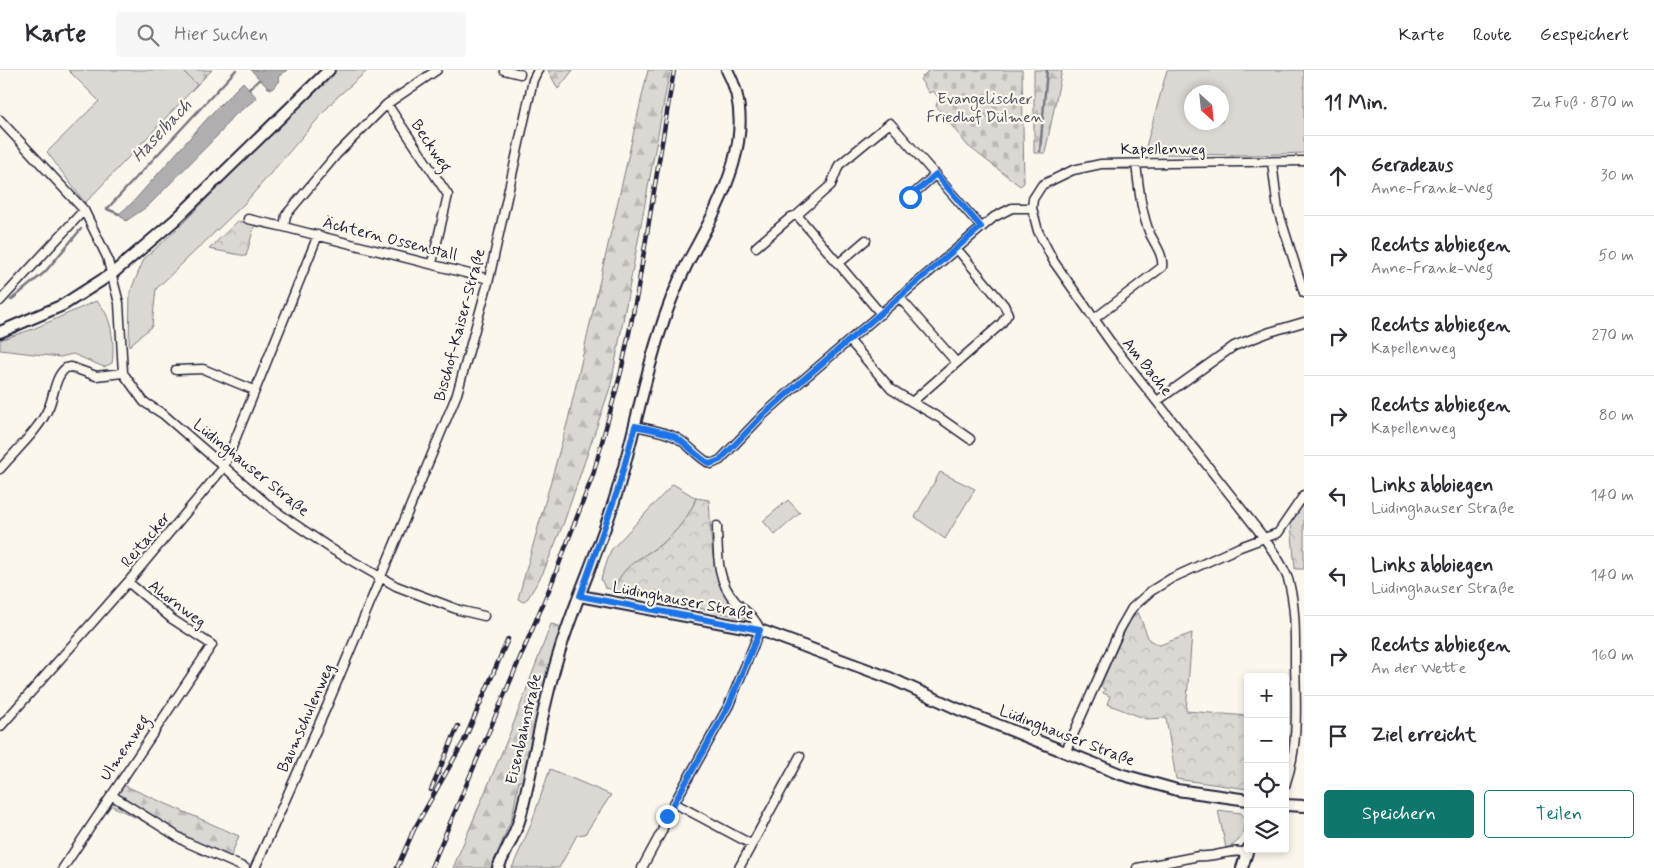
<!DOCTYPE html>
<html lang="de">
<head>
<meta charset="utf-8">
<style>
  body { margin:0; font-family:Mynerve,sans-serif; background:#f7f7f7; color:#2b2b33 }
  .controls { position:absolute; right:15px; bottom:15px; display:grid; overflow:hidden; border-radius:5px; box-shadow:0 2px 8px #0003 }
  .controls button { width:45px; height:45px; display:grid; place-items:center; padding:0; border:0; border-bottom:1px solid #e1e1e2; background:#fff; color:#2b2b33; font:25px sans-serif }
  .compass { position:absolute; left:1184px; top:15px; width:45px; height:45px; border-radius:50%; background:#fff; box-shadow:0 2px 8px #0003; rotate:153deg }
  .stop { position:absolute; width:15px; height:15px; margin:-11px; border:4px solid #1a73e8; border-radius:50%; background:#fff }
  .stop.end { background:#1a73e8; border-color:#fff; box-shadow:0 1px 5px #0008 }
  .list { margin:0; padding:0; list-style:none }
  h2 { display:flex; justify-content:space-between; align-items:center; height:65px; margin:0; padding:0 20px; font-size:21px }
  h2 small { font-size:16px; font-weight:400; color:#7c7c81 }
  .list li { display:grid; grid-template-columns:32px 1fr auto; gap:15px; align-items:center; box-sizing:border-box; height:80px; padding:0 20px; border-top:1px solid #e1e1e2 }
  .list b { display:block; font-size:19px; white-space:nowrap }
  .list p { margin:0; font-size:16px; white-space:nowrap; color:#7c7c81 }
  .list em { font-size:16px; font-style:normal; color:#7c7c81 }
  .actions { display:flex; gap:10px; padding:15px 20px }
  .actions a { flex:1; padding:11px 0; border:1px solid #0f766e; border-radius:5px; text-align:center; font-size:18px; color:#0f766e }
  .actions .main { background:#0f766e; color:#fff }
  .icon { flex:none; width:28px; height:28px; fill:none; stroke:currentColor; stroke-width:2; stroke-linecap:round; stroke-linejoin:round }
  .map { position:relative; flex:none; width:1304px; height:798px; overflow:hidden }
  header { display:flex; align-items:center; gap:30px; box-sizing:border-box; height:70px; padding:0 25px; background:#fff; border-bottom:1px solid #e1e1e2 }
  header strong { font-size:24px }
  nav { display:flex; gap:28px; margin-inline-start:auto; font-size:18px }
  .search { width:350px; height:45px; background:#f7f7f7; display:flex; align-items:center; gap:12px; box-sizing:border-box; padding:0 18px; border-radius:5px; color:#7c7c81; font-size:19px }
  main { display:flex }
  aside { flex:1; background:#fff }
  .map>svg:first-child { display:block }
  .green { fill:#dbd8d3; stroke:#7e7d87; fill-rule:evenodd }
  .forest { fill:url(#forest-firs); stroke:#7e7d87 }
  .cemetery { fill:url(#cemetery-stones); stroke:#7e7d87 }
  .park { fill:url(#park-crowns); stroke:#7e7d87 }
  .water { fill:#b1aeb0; stroke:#787681 }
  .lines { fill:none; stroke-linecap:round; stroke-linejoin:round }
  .stream { stroke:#787681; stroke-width:2.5 }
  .minor-casing { stroke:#22223b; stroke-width:11 }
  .tertiary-casing { stroke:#22223b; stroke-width:14 }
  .minor { stroke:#fbf7ec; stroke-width:8 }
  .tertiary { stroke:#fbf7ec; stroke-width:10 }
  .rail-casing { stroke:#22223b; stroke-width:4.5 }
  .rail { stroke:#fbf7ec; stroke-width:2.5; stroke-dasharray:8; stroke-linecap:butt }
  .route { stroke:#1a73e8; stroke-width:6 }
  .labels { text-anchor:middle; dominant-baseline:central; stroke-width:4.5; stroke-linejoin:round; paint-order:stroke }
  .park-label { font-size:16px; fill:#505061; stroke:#fbf7ec }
  .street-label { font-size:16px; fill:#22223b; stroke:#fbf7ec }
  .water-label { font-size:18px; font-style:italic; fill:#545364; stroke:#fbf7ec }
</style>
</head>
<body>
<header>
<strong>Karte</strong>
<div class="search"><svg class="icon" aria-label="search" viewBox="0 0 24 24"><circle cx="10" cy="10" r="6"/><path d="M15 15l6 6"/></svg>Hier suchen</div>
<nav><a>Karte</a><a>Route</a><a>Gespeichert</a></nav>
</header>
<main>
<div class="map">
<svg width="1304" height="798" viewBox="0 0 1304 798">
  <defs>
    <pattern id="forest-firs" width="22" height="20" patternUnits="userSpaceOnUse" patternTransform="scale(1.25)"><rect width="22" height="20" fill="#dbd8d3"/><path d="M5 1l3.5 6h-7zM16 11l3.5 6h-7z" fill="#bcb9b6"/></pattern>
    <pattern id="cemetery-stones" width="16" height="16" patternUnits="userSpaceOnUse" patternTransform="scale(1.25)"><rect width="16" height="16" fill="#dbd8d3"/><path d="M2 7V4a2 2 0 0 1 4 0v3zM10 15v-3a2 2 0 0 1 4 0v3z" fill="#bcb9b6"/></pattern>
    <pattern id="park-crowns" width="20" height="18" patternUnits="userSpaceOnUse" patternTransform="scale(1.25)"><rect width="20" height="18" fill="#dbd8d3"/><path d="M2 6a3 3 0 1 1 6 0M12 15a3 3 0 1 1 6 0" fill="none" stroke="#bcb9b6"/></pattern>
  </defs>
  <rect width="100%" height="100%" fill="#fbf7ec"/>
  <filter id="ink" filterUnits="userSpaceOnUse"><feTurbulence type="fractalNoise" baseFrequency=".02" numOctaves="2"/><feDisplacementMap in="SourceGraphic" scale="10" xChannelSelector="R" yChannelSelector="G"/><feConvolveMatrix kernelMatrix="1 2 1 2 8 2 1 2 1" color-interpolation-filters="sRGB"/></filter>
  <g filter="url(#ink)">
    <path class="green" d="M68,0H182L197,15L85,133L47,82L99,31Z
      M336,0H368L335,29L245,133L156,219L152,256L129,276L130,222L144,189L177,159L317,16Z
      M1167,0H1304V83L1254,85L1144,84ZM1192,22H1222V52H1192Z
      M96,231C112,242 115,276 112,293L104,297L73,284L60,287L0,280V270L33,259Z
      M940,402L975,419L945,469L915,447Z
      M673,414L696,428C691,444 677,461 664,472C645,487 621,494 615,520L605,518L601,509L611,480Z
      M788,430L800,443L775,465L763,451Z
      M550,699L611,725L585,764L577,765L559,798H512L530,757Z
      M1218,740L1241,743C1252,755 1240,775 1226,778Z"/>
    <path class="forest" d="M548,0H573L558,19Z
      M648,0H670L611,315L564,452L543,503L528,528L523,532L518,529L568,350Z
      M1034,0H1062L1045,83H1034Z
      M551,554L567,558L527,711H519L512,748L491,798H453L510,663Z
      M121,714L239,766L228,793L108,734Z"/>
    <path class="cemetery" d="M182,0H212L197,15Z
      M929,0H1022L1024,113L1020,116L968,76L936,36L939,28L933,21L929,23L920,9Z"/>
    <path class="park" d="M238,151L255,154L246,186L209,179Z
      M696,428L709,430C711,454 710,494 721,516C728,529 739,538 749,549L615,520C621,494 645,487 664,472C677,461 691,444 696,428Z
      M1304,431V499H1295L1291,453L1293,446Z
      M1138,542L1149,570L1160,575L1192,563L1186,641L1248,646V719L1176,709L1166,648L1146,649L1107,634L1110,626L1103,623L1105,619L1100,617L1129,552Z"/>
    <path class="water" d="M251,0H287L278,7L280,11L272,19L268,18Z
      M243,12L257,28L231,48L221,62L148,136L126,151L119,144L132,133L213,42Z"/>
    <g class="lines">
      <path class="stream" d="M249,19L259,10
        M1040,81L1047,0
        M119,144L107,139L236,0
        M11,230L45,202L81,159"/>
      <defs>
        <path id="minor" d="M437,0L387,34L337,84L286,145L284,157L489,209
          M504,0L520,4
          M387,34L448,125L432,193
          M0,50L84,140L107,187L119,233L123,303
          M1272,92L1278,140L1304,223
          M910,127L936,104
          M248,149L284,157
          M756,177L791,147L797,145
          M838,194L866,170
          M900,228L956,292
          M0,231L84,140
          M881,244L797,145L831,115L839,95L890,53L981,157
          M1094,249L1162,197C1164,186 1155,174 1150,164C1141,142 1139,118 1136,94
          M850,271L891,319L912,332L1001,254L1008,244L1004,235L957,179
          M176,300L203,299L254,320
          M1157,331L1234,276L1270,262L1304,252
          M912,332L943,350L970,369
          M635,356C648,359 662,361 673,366C688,372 696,387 711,394L720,390L762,346L805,308L994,147L1012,138H1032
          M0,399C16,380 39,360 49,337C54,325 55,306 66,298L71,297L96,306L123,303L144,332L163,344L274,440L333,480L396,516L459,540L484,546
          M0,657L128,512L224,397L318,165
          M1065,683L1120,559L1132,538L1151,521L1172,508L1240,477L1278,463L1304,425
          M1285,716C1299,676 1296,635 1295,593C1295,566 1296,536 1288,509C1283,494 1273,482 1265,469L1114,277L1054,192L1038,161L1032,138L1033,129L1042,115L1073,100L1101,94L1304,91
          M111,725L186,772L245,798
          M674,733L751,774
          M63,798L212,575L172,549L128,512
          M255,798L327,636L457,324L489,209L533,10L538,0
          M642,798L662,761L667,746L729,635L760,560C756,547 744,541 735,531C716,510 718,483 717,456
          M739,798L800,686
          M1137,798L1199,786C1215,788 1231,778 1246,783"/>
        <path id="tertiary" d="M0,262L63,235L113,203L175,150L329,0
          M580,526L760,560L890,608L958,639L1120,704L1177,720L1248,730
          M1285,735L1304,736
          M498,798C505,782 515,765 520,748C534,693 542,637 559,583C577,524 605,468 621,408C641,337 653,261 687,194C717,138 762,64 727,0
          M1242,798L1248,779"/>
      </defs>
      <use href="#minor" class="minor-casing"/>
      <use href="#tertiary" class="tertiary-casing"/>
      <use href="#minor" class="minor"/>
      <use href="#tertiary" class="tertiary"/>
      <defs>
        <path id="rail" d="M431,720L458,656
          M412,763L464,671L508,569
          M397,798L415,757
          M431,798L551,515L593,405L621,302L637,224L674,0"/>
      </defs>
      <use href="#rail" class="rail-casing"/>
      <use href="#rail" class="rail"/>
    </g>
  </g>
  <g class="lines" filter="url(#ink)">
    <path class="route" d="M667,746L729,635L760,560L580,526L618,419L635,356C648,359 666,361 677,368C689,376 697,387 710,394L720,390L762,346L805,308L981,157L936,104L910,127"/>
  </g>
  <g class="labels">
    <g class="park-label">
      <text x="985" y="29">Evangelischer<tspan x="985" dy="18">Friedhof Dülmen</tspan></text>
    </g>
    <g class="street-label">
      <text transform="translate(431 76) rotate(56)">Beckweg</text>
      <text x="1163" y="79">Kapellenweg</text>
      <text transform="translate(390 169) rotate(14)">Ächtern Ossenstall</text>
      <text transform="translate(460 255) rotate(-75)">Bischof-Kaiser-Straße</text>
      <text transform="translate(1147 297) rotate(51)">Am Bache</text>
      <text transform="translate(251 398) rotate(39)">Lüdinghauser Straße</text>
      <text transform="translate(146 470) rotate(-50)">Reitacker</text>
      <text transform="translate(683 531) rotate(11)">Lüdinghauser Straße</text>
      <text transform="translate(177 534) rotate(37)">Ahornweg</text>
      <text transform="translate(306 648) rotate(-66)">Baumschulenweg</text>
      <text transform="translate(524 659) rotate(-77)">Eisenbahnstraße</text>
      <text transform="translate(1067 666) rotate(21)">Lüdinghauser Straße</text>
      <text transform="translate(125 678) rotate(-56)">Ulmenweg</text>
    </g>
    <g class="water-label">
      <text transform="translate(162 61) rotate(-47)">Haselbach</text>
    </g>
  </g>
</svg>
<div class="controls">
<button>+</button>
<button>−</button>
<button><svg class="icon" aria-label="locate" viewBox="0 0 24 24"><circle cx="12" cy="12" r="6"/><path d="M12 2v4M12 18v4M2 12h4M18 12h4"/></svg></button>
<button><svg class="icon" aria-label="layers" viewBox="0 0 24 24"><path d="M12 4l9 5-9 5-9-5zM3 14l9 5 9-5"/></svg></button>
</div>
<svg class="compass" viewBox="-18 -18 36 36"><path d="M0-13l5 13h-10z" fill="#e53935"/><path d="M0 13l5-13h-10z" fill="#7c7c81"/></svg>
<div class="stop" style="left:910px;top:127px"></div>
<div class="stop end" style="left:667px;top:746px"></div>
</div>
<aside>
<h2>11 Min.<small>Zu Fuß · 870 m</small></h2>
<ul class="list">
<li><svg class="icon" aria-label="ahead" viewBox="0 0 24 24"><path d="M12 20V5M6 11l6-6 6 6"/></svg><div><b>Geradeaus</b><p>Anne-Frank-Weg</p></div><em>30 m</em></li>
<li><svg class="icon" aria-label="right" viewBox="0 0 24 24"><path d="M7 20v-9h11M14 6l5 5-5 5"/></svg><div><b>Rechts abbiegen</b><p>Anne-Frank-Weg</p></div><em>50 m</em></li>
<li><svg class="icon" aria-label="right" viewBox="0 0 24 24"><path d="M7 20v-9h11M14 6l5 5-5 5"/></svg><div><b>Rechts abbiegen</b><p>Kapellenweg</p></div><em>270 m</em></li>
<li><svg class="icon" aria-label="right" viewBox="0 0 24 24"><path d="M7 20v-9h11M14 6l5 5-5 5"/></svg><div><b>Rechts abbiegen</b><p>Kapellenweg</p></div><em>80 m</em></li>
<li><svg class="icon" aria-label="left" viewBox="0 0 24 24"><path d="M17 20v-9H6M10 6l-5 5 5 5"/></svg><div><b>Links abbiegen</b><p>Lüdinghauser Straße</p></div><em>140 m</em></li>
<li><svg class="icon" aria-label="left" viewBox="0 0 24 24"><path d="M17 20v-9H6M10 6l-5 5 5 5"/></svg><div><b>Links abbiegen</b><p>Lüdinghauser Straße</p></div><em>140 m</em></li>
<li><svg class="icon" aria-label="right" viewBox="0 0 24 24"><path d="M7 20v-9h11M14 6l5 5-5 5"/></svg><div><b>Rechts abbiegen</b><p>An der Wette</p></div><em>160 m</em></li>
<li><svg class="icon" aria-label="arrive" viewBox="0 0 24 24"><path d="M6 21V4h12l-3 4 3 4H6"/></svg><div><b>Ziel erreicht</b></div></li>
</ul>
<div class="actions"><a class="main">Speichern</a><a>Teilen</a></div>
</aside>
</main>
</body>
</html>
